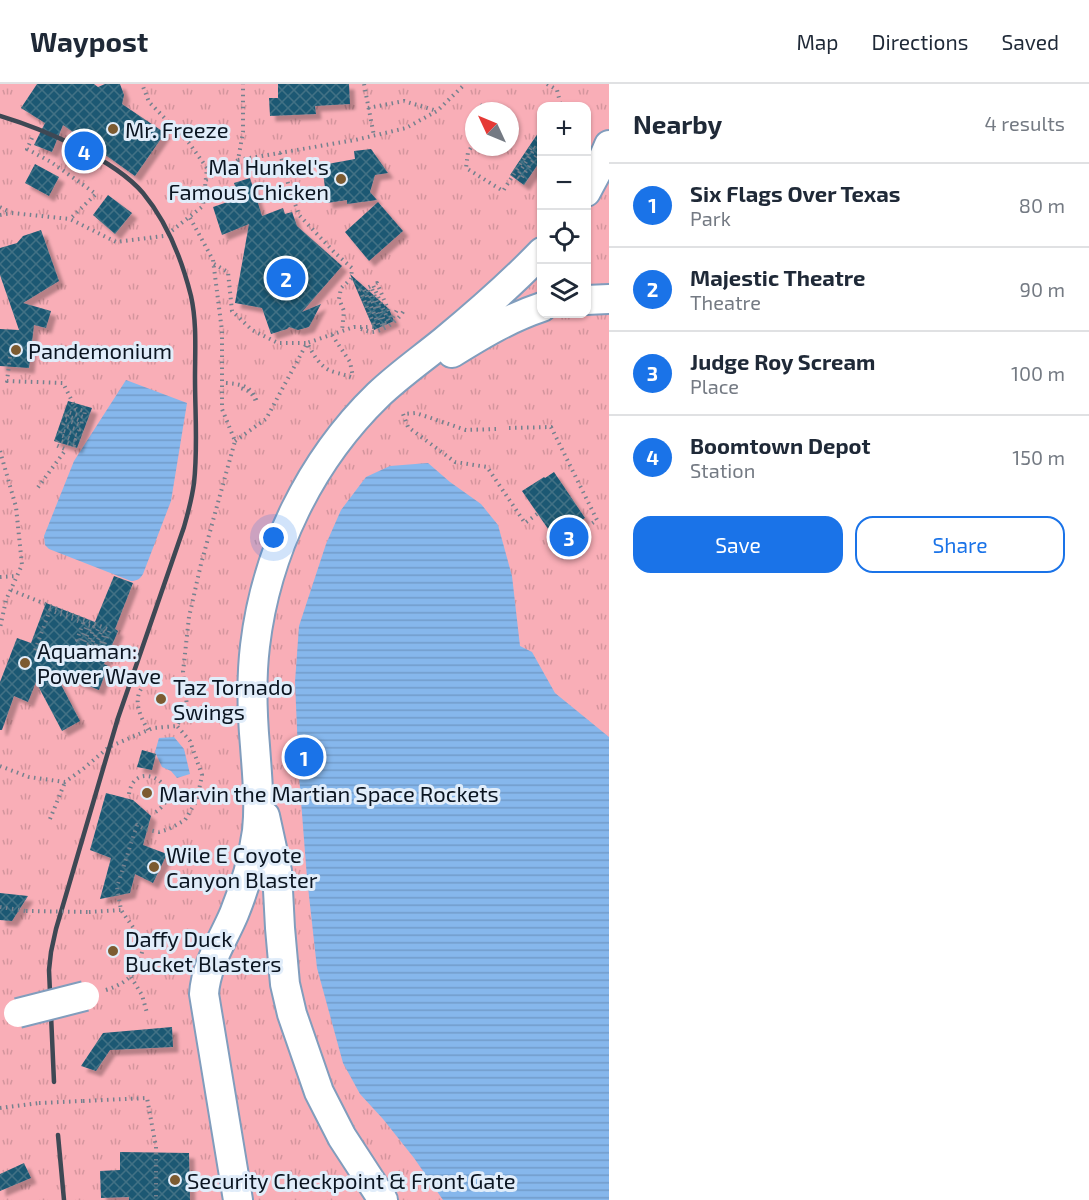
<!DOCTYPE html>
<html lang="en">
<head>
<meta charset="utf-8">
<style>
  body { margin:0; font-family:"Exo 2",sans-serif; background:#f2f2f3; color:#1f2937 }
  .controls { position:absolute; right:18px; top:18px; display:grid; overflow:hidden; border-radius:12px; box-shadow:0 2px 4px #0004 }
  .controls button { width:54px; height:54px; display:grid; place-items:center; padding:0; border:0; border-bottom:2px solid #e0e1e3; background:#fff; color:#1f2937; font:30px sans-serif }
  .compass { position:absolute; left:465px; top:18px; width:54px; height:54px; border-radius:50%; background:#fff; box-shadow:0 2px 4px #0004; rotate:314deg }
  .you { position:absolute; left:274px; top:454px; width:21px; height:21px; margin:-15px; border:4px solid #fff; border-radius:50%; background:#1a73e8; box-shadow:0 0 0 9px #1a73e833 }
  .badge { display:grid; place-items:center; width:39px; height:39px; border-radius:50%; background:#1a73e8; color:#fff; font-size:20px; font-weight:700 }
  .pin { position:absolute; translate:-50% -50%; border:3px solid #fff; box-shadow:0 2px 6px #0006 }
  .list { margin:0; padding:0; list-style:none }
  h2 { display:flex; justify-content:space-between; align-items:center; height:78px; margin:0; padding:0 24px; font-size:26px }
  h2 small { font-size:20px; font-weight:400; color:#747a83 }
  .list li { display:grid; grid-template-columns:39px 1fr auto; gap:18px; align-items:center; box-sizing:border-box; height:84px; padding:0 24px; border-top:2px solid #e0e1e3 }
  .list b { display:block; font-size:22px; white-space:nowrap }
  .list p { margin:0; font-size:20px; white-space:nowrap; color:#747a83 }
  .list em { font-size:20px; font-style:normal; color:#747a83 }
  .actions { display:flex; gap:12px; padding:18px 24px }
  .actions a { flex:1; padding:14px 0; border:2px solid #1a73e8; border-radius:18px; text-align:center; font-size:21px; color:#1a73e8 }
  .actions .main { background:#1a73e8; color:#fff }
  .icon { flex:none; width:33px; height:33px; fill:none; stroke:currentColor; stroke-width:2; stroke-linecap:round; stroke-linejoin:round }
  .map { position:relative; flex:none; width:609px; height:1116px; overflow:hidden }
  header { display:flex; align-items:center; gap:36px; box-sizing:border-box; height:84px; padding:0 30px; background:#fff; border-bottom:2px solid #e0e1e3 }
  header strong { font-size:28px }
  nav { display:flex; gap:33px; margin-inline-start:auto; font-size:21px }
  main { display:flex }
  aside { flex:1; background:#fff }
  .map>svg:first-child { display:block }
  .park { fill:url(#park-tufts); fill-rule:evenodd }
  .water { fill:url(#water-rules) }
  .building { fill:url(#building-cross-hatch); filter:url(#shadow) }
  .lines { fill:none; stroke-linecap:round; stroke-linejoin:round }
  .minor-casing { stroke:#819dbd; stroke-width:32 }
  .path { stroke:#76818e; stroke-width:4; stroke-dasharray:1.5 4.5; stroke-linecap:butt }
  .minor { stroke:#fff; stroke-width:28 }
  .rail { stroke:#3e4854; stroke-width:4.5 }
  .minor-bridge-casing { stroke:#819dbd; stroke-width:32; stroke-linecap:butt }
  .path-bridge { stroke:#76818e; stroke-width:4; stroke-dasharray:1.5 4.5; stroke-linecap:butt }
  .minor-bridge { stroke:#fff; stroke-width:28 }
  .poi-dot { fill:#7c5b31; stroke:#e1edfa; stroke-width:2 }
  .labels { text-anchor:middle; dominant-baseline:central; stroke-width:6; stroke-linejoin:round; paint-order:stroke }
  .poi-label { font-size:22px; fill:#0b1521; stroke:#e1edfa; text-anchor:start }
</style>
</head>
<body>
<header>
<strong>Waypost</strong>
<nav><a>Map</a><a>Directions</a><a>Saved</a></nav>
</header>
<main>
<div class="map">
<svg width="609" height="1116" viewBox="0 0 609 1116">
  <defs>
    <pattern id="park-tufts" width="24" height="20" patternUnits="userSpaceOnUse" patternTransform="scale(1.5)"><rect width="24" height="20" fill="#f9aeb7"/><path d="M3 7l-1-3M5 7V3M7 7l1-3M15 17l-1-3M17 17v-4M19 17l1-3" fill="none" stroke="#d4959d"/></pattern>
    <pattern id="water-rules" width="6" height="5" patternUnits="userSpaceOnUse" patternTransform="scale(1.5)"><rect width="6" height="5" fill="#86b7ec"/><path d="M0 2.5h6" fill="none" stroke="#729cca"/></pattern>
    <pattern id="building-cross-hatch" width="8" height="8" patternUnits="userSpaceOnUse" patternTransform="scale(1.5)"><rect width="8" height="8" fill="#1d5973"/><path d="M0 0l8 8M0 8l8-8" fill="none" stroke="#437185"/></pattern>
    <filter id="shadow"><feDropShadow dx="5.5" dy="5.5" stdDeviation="1.5" flood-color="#0004"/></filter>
  </defs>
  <rect width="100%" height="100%" fill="#e1edfa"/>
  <path class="park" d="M0,0H609V1116H0ZM542,22H586V230H542ZM474,27H510V63H474Z"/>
  <path class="water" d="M126,296L187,319L171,417L143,490C140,495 137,497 131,497L49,465L45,461L44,452L74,377Z
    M428,379L450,398L481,420L498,441L512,492L520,562L532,568L555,609L609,653V1116H443L414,1074L383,1035L360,1010L343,979L317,884L307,794L299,691L295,598L299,542L326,460L341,426L366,393L390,382Z
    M174,653L184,665L190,690L177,694L171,687L162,683L155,668L159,654Z"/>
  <path class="building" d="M37,0H94L98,3L105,0H120L124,11L122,20L165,49L135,92L63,41L52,68L34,61L45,39L21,24Z
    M278,0H349L350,20L315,22L316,30L270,32L269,14H278Z
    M542,43V74L524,101L510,91Z
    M371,65L388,89L375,91L370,108L377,116L347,120V116L327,119L322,81L355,75L354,67Z
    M35,80L59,93L49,112L25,99Z
    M250,94L262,132L283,124L285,130L292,128L297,142L342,182L302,228L321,220L309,243L298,246L289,243L287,245L271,250L262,224L235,219L249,140L222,151L213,123L239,114L234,99Z
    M108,111L132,129L115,150L93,131Z
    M378,118L403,147L369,177L345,148Z
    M41,146L59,197L23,219L51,227L46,244L34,241L29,284L0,282V245L19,246L0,191V164L17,159L23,152Z
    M350,190L389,225L394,237L374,246Z
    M68,317L92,324L77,364L54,357Z
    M554,388L585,434L555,455L522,407L544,393L545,394Z
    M114,492L133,499L115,545L118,547L104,580L108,582L99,606L55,589L80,637L62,647L36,598L28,618L14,612L2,646H0V598L17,554L31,559L46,519L95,538Z
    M142,666L156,670L152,686L137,683Z
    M106,709L133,716L151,732L143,761L167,770L153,799L135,790L130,809L100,815L111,774L90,766Z
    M0,809L28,812L12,837L0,836Z
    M172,943L173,963L110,966L96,987L81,982L103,949Z
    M120,1068L189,1069L190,1116H129V1113L101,1114L100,1087L120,1086Z
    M24,1079L31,1094L0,1107V1090Z"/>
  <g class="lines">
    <defs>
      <path id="minor" d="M586,108L600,82L609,61
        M586,216L609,215
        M452,269C481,251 509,234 542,223
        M265,732L277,787L280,844L285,900L292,930L319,1008L342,1053L383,1116
        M238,1116L204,910C206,880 223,856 234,830C245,803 253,776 257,747C260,718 257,690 255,662C252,628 251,595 255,562C266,468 310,377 378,311C399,291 422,275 444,257C478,229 511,200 542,168"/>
    </defs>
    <use href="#minor" class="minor-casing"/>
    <path class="path" d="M364,0L374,52
      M547,0L557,6L561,22
      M480,21L489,27
      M368,24L404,17L437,27
      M538,53L542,56
      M32,54L27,65L51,78L96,110L70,135
      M474,59L468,68L466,84L503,107L532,62L535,64L517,92L521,95L539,67L542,68
      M280,69L289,103L299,131L334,168L352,184L351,195L341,204L339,215L344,227L342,247
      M238,76L355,56L406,44L437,27L465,0
      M206,96L238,76L243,48V0
      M0,123L10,128
      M0,131L12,129L70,135L116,158L164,152L169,149L203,122L207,84L189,59L149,18L142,0
      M214,180L228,188L232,227L252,246L278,259H307C314,271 320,284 334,288C341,290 346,291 353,294
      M361,245C364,246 367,247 371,248C383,248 399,236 404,226
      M332,251L350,278L353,293
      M10,273L7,297L63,299L76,325L85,327L84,333L68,328L67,332L82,337L81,341L65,336L63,341L79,346L77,351L61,346L60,351L75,356L74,361L58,356L56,361L65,365L64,368L36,406
      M226,299C241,300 252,302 257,318H256C253,309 248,306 240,304
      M509,344L551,343L597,436L576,450L572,445
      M496,345L466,346L416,329L403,330L408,343L455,378L487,383L525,439L537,430
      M235,357L266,335L307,259L354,243H375L360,206L364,205L379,242L382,241L367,204L371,202L385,239L389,238L373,201L377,199L392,235L398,224
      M0,367L16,423L22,481L6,516L0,544
      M0,493L17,492
      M11,506L110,546L102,566L99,565L105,548L102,546L95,563L91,562L98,545L94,543L88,560L84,559L91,542L87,541L80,558L77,556L83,539L50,526L34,569
      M148,646C140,632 131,614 145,600C150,595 155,593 162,592
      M0,682L29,693L65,698L83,685L109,663L153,644L177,642L187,622L183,588L189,533L201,480L235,357L222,325V247L213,176L189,132
      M129,710C135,670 192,706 154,729
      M50,735L65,698
      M0,823L26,827
      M89,828L121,826
      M131,893L142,911L147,929
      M106,906C133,897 139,885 144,859L121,826L117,803L137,741L144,745L159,748L169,745L185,736L197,716L202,691L190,657L177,642
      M83,1017L147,1014L156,1063V1116
      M0,1024L39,1019"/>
    <use href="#minor" class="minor"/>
    <path class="rail" d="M0,32C43,45 114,75 143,109C167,138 182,176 191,212C197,239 195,267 195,294C195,329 198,364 194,399C192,414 188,429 184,443L118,634L56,845L51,868L49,886L54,998
      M58,1051L64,1116"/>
    <defs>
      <path id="minor-bridge" d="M18,929L85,912"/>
    </defs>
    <use href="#minor-bridge" class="minor-bridge-casing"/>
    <path class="path-bridge" d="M26,827L89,828
      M39,1019L83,1017"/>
    <use href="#minor-bridge" class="minor-bridge"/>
  </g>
  <g class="poi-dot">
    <circle cx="113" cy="45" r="6"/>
    <circle cx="341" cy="95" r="6"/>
    <circle cx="16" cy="266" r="6"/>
    <circle cx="25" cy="579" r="6"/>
    <circle cx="161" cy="615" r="6"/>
    <circle cx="147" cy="709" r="6"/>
    <circle cx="154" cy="783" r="6"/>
    <circle cx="113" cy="867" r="6"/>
    <circle cx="175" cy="1096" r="6"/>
  </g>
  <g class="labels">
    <g class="poi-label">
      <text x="125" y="45">Mr. Freeze</text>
      <text x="329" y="82" text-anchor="end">Ma Hunkel's<tspan x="329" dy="25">Famous Chicken</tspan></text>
      <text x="28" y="266">Pandemonium</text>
      <text x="37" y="566">Aquaman:<tspan x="37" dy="25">Power Wave</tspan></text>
      <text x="173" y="602">Taz Tornado<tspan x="173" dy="25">Swings</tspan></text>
      <text x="159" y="709">Marvin the Martian Space Rockets</text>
      <text x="166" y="770">Wile E Coyote<tspan x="166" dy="25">Canyon Blaster</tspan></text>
      <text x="125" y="854">Daffy Duck<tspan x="125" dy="25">Bucket Blasters</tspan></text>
      <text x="187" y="1096">Security Checkpoint &amp; Front Gate</text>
    </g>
  </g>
</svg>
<div class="controls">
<button>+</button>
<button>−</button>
<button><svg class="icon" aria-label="locate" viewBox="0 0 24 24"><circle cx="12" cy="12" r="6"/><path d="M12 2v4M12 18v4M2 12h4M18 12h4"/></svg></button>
<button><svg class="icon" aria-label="layers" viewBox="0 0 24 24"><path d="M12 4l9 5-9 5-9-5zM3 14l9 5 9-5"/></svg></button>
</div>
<svg class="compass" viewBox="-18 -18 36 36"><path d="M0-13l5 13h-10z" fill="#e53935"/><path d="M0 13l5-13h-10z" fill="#747a83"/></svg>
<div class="you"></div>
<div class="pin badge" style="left:304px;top:673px">1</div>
<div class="pin badge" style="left:286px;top:194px">2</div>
<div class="pin badge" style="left:569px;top:453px">3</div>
<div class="pin badge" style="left:84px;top:67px">4</div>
</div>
<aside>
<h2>Nearby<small>4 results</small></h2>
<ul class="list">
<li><span class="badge">1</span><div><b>Six Flags Over Texas</b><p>Park</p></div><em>80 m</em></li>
<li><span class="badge">2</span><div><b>Majestic Theatre</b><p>Theatre</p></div><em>90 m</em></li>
<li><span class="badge">3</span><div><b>Judge Roy Scream</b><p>Place</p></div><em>100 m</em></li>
<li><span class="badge">4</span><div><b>Boomtown Depot</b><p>Station</p></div><em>150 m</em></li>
</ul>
<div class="actions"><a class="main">Save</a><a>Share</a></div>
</aside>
</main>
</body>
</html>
